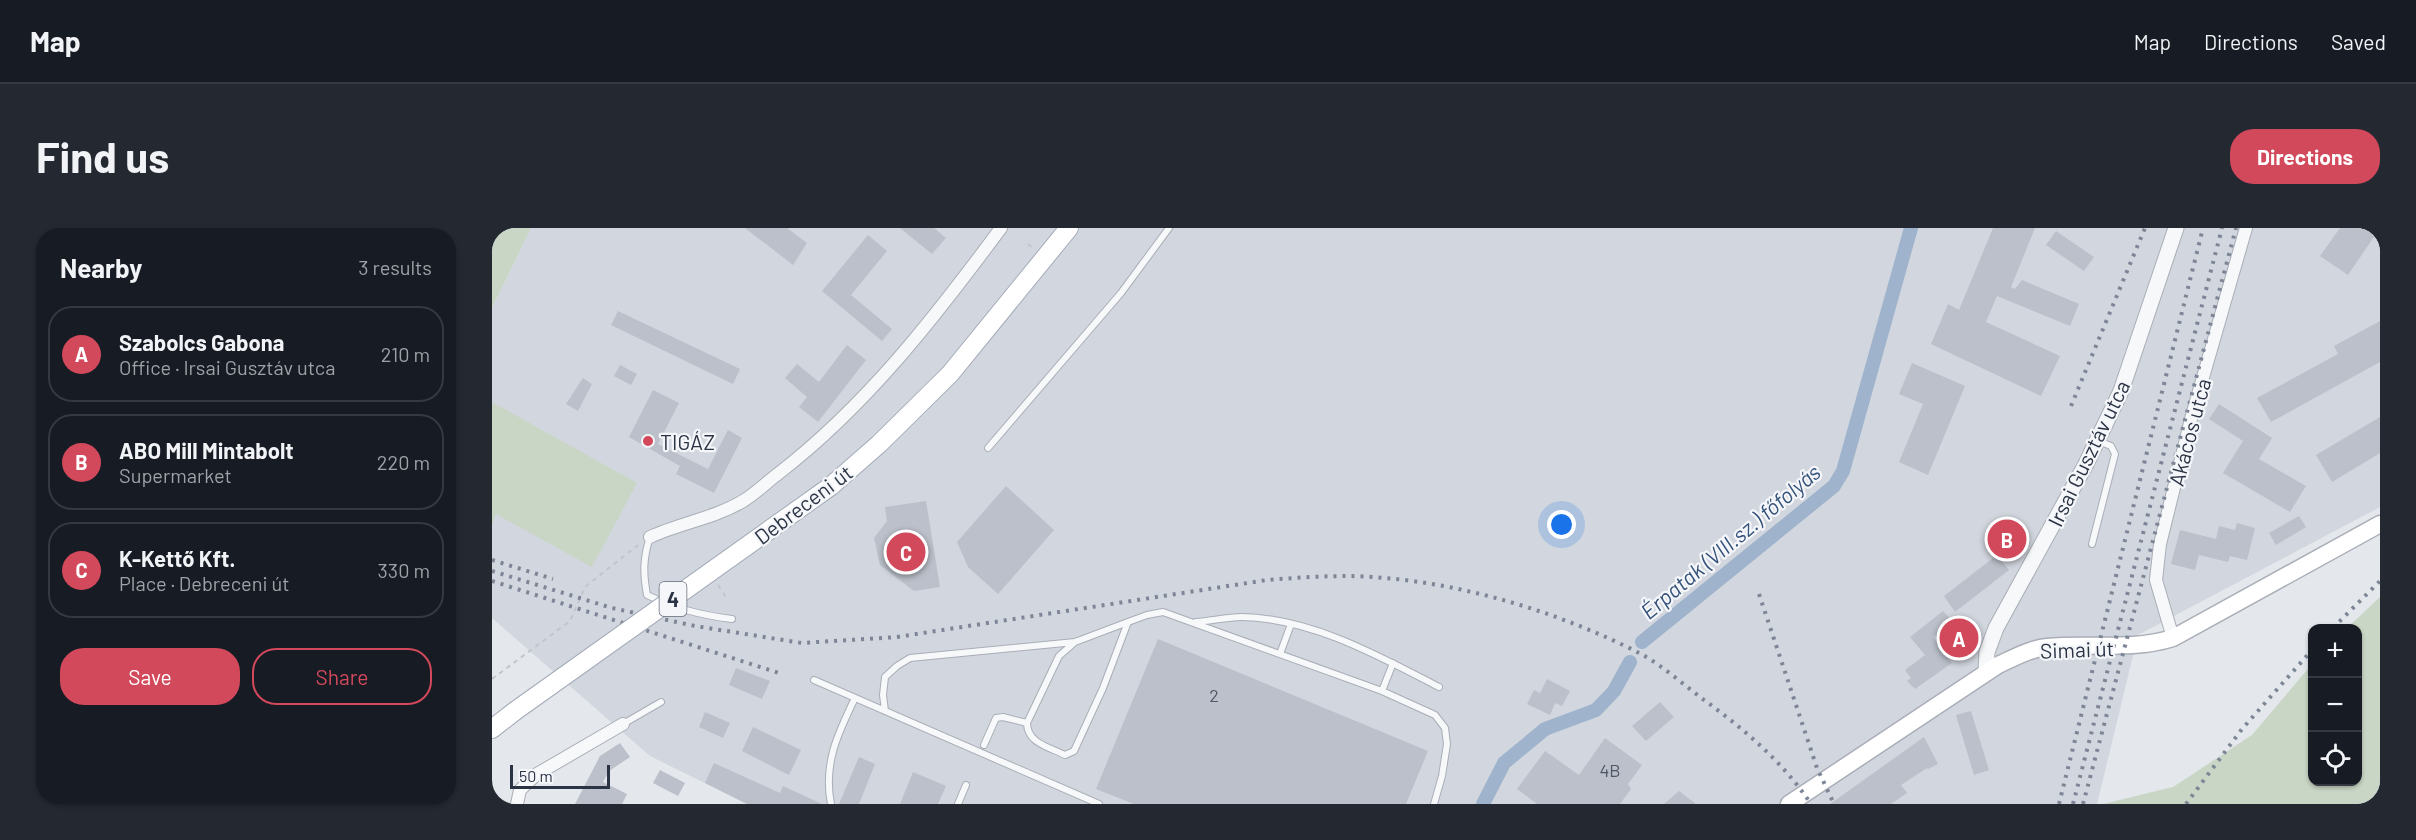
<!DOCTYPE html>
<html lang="en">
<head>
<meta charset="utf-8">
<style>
  body { margin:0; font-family:Barlow,sans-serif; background:#242831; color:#f1f3f6 }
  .controls { position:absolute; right:18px; bottom:18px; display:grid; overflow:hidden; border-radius:12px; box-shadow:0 2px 4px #0004 }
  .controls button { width:54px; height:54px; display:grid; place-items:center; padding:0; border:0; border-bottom:2px solid #363941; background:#171b24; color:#f1f3f6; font:30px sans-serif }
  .scale { position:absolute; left:18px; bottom:15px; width:100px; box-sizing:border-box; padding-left:6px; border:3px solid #2b3445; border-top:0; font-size:16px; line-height:21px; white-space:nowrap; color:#2b3445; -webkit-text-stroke:4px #f4f6f9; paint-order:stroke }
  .you { position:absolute; left:1070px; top:297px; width:21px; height:21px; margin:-15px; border:4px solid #fff; border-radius:50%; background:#1a73e8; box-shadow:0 0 0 9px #1a73e833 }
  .badge { display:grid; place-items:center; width:39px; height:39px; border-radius:50%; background:#d1495b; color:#fff; font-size:20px; font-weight:700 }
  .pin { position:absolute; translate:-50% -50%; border:3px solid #fff; box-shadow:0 2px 6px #0006 }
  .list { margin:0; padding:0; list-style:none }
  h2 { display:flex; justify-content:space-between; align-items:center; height:78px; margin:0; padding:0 24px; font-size:26px }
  h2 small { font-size:20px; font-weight:400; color:#9ea1a6 }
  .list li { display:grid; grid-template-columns:39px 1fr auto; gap:18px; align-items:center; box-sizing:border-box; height:96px; margin:0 12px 12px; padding:0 12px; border:2px solid #363941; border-radius:24px }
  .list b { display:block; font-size:22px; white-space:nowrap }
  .list p { margin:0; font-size:20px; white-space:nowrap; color:#9ea1a6 }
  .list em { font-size:20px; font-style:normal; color:#9ea1a6 }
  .actions { display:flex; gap:12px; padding:18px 24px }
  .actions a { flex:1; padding:14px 0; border:2px solid #d1495b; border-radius:24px; text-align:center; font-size:21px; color:#d1495b }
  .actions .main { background:#d1495b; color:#fff }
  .icon { flex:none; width:33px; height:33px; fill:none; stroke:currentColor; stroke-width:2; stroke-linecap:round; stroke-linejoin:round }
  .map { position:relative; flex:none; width:1888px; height:576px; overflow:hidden; border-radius:24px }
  header { display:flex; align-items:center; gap:36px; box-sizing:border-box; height:84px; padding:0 30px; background:#171b24; border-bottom:2px solid #363941 }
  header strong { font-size:28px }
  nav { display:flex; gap:33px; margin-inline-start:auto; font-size:21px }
  .intro { display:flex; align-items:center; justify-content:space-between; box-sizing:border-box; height:144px; padding:0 36px }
  h1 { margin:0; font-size:42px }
  .button { padding:15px 27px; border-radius:24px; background:#d1495b; color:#fff; font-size:21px; font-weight:700 }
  main { display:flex; gap:36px; padding:0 36px }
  aside { flex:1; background:#171b24; border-radius:24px; box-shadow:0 2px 4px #0004 }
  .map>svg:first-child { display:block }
  .built { fill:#d2d6de }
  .green { fill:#c9d6c5 }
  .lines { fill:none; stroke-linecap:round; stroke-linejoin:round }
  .canal { stroke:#9fb4cc; stroke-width:14 }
  .building { fill:#bbc0ca }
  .service-casing { stroke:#a9aeb7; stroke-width:8 }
  .minor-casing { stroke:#a9aeb7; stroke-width:14 }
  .tertiary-casing { stroke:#a9aeb7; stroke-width:17 }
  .secondary-casing { stroke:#a9aeb7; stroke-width:19 }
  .primary-casing { stroke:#a3abb8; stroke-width:20 }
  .path { stroke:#c2c5cb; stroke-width:2; stroke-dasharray:4.5 4.5; stroke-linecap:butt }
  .service { stroke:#f7f8fa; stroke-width:6 }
  .minor { stroke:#f7f8fa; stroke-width:12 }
  .tertiary { stroke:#f7f8fa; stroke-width:15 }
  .secondary { stroke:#fff; stroke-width:16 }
  .primary { stroke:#fff; stroke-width:18 }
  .rail { stroke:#7d8696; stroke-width:4; stroke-dasharray:3 6; stroke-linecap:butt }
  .primary-bridge-casing { stroke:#a3abb8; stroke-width:20; stroke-linecap:butt }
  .primary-bridge { stroke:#fff; stroke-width:18 }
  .poi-dot { fill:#d1495b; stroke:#f4f6f9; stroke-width:2 }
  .labels { text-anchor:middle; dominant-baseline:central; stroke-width:4.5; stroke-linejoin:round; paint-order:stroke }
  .number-label { font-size:18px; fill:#4f5766 }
  .shield { fill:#f4f6f9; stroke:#676e7b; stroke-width:1.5 }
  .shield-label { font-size:20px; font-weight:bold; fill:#2b3445 }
  .street-label { font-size:21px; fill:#2b3445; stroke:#f4f6f9 }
  .poi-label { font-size:21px; fill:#2b3445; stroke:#f4f6f9; text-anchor:start }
  .water-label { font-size:22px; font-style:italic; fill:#34527a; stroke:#f4f6f9 }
</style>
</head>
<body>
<header>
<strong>Map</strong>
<nav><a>Map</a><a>Directions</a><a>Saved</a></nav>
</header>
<div class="intro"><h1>Find us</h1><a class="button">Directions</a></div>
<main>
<aside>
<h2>Nearby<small>3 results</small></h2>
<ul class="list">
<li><span class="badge">A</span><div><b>Szabolcs Gabona</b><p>Office · Irsai Gusztáv utca</p></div><em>210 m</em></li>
<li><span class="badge">B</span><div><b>ABO Mill Mintabolt</b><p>Supermarket</p></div><em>220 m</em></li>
<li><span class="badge">C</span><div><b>K-Kettő Kft.</b><p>Place · Debreceni út</p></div><em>330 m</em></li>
</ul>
<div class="actions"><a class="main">Save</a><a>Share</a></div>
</aside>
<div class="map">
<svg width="1888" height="576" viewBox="0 0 1888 576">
  <rect width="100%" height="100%" fill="#e4e7ec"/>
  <path class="built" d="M39,0H1888V279L1646,407L1605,576H255L158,528L0,390V297L3,286L0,284V80Z"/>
  <path class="green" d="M0,0H39L0,80Z
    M0,174L145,255L100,339L4,286L0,297Z
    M1888,369V576H1611L1681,559L1760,507L1820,436V554H1866V400H1855Z"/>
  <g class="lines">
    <path class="canal" d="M1150,414L1342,258L1351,243L1419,0
      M991,576L1012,535L1053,501L1104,482L1122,463L1138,434"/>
  </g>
  <path class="building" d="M253,0H295L315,15L301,37Z
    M408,0H442L454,10L440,26Z
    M1501,0H1543L1519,59L1523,61L1530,52L1587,76L1578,98L1505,68L1494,94L1568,128L1549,168L1439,116L1456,76L1467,82Z
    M1848,0H1888L1856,47L1828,28Z
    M1564,3L1602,29L1592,43L1554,17Z
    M376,7L395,23L359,67L400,101L390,113L330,63Z
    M126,83L248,141L241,156L119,97Z
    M1888,93V134L1779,194L1765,170L1846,126L1842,118Z
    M355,117L374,132L326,194L307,179L315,169L293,150L305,136L327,154Z
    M1420,135L1473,158L1436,247L1407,234L1431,176L1407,166Z
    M128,137L145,146L139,157L122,148Z
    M91,150L100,156L86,183L74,176Z
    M161,162L187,175L166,216L216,241L236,202L250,210L222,265L184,246L188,238L137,209Z
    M1727,176L1780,210L1767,231L1814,258L1798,284L1731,245L1751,213L1717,191Z
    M1888,189V225L1840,254L1824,227Z
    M514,258L562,302L506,366L476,339L465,314Z
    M434,273L448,359L422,363L388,337L382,310L395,293L393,279Z
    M1807,288L1814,299L1784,317L1777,305Z
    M1745,295L1763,300L1755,332L1738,328L1736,334L1707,327L1703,342L1679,336L1688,302L1724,311L1727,298L1743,302Z
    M1515,306L1524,317L1513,326L1505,315Z
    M1505,327L1517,342L1463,384L1452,368Z
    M1451,383L1461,394L1441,409L1460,435L1423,461L1415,453L1419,450L1413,442L1433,427L1418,409Z
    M666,411L936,523L914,576H642L604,561Z
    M244,440L278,453L270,471L237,457Z
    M1055,451L1078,463L1070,478L1063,475L1058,487L1035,476L1042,462L1048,465Z
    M1168,474L1182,489L1154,513L1140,498Z
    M1479,483L1497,542L1482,547L1464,487Z
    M213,484L238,495L231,510L207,499Z
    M261,499L309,522L297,547L250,523Z
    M1432,509L1446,536L1436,541L1435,540L1409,557L1415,565L1399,576H1338Z
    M1113,510L1150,537L1136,556L1139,561L1128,576H1045L1025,561L1053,523L1087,547Z
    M128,515L138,529L117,543L111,554L135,566L130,576H83L108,528Z
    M367,529L383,536L367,576H347Z
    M222,535L288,565L291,558L330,576H255L213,555Z
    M168,542L193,555L186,568L161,555Z
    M421,544L454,558L446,576H408Z
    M1187,563L1204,576H1172Z"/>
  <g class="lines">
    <defs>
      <path id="service" d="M496,220L629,65L677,0
        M158,309C151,330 151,345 155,367C185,381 208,387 240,391
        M1600,316L1623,226L1619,218L1606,213
        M704,394C719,393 735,389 750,389C819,390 887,428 947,459
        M583,414L567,428L535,495C535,515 557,519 573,527L582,523L611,460L636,394L655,387L671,384L890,463L943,487L953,500L955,516L950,548L942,576
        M788,426L799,396
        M322,452L607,576
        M890,463L901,435
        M393,483L391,467L393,449L405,438L418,430L583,414L636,394
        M131,496L169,474
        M492,517L504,490L511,489L535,495
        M339,576C331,536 346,505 363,470
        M466,576L474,557"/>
      <path id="minor" d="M158,309C188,295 223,290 251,273C264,265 275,254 287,245C375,177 443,89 509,0
        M1681,410L1664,352L1668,316L1699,191L1754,0
        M25,576L28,562L45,546L131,496"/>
      <path id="tertiary" d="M1494,443L1495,424L1504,400L1594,236L1629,163L1684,0"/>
      <path id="secondary" d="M1297,576L1506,437C1522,430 1537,421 1555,419C1598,415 1639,423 1681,410L1888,296"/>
      <path id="primary" d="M339,258L387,216L458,146L577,0
        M0,501L23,483"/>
    </defs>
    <use href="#service" class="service-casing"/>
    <use href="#minor" class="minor-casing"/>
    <use href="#tertiary" class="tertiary-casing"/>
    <use href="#secondary" class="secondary-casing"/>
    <use href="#primary" class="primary-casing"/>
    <path class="path" d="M536,16L542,21
      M226,357L234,369
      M0,451L78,393L93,359L146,317"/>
    <use href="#service" class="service"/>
    <use href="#minor" class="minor"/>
    <use href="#tertiary" class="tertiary"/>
    <use href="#secondary" class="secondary"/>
    <use href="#primary" class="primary"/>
    <path class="rail" d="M1579,178L1653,0
      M0,332L61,351
      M0,343L120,380L203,398L310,415L405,409L775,352C814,349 854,346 893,350C978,357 1074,387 1149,426C1171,438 1192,457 1212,472C1252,501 1291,534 1319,576
      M0,353L287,445
      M1267,366L1325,540L1342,576
      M1841,400L1888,353
      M1567,576L1711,0
      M1581,576L1730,0
      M1591,576L1744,0
      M1694,576L1750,501L1820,422"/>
    <defs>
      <path id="primary-bridge" d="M23,483L339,258"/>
    </defs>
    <use href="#primary-bridge" class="primary-bridge-casing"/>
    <use href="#primary-bridge" class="primary-bridge"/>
  </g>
  <circle class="poi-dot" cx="156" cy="213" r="6"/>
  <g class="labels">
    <g class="number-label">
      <text x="722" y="467">2</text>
      <text x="1118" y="542">4B</text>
    </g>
    <rect class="shield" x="167.5" y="354" width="27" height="34" rx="4.5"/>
    <g class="shield-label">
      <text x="181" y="371">4</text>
    </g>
    <g class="street-label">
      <text transform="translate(1697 204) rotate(-75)">Akácos utca</text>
      <text transform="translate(1596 225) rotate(-64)">Irsai Gusztáv utca</text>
      <text transform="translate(311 276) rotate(-37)">Debreceni út</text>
      <text transform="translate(1585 421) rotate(-2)">Simai út</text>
    </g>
    <g class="poi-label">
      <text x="168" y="213">TIGÁZ</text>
    </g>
    <g class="water-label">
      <text transform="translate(1238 313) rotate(-40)">Érpatak (VIII.sz.) főfolyás</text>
    </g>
  </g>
</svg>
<div class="controls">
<button>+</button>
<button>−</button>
<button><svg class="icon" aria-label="locate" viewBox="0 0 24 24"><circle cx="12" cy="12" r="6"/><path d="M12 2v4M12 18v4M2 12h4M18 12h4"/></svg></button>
</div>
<div class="scale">50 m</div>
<div class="you"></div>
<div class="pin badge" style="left:1467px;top:410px">A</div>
<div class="pin badge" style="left:1515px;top:311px">B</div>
<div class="pin badge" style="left:414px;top:324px">C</div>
</div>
</main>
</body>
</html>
